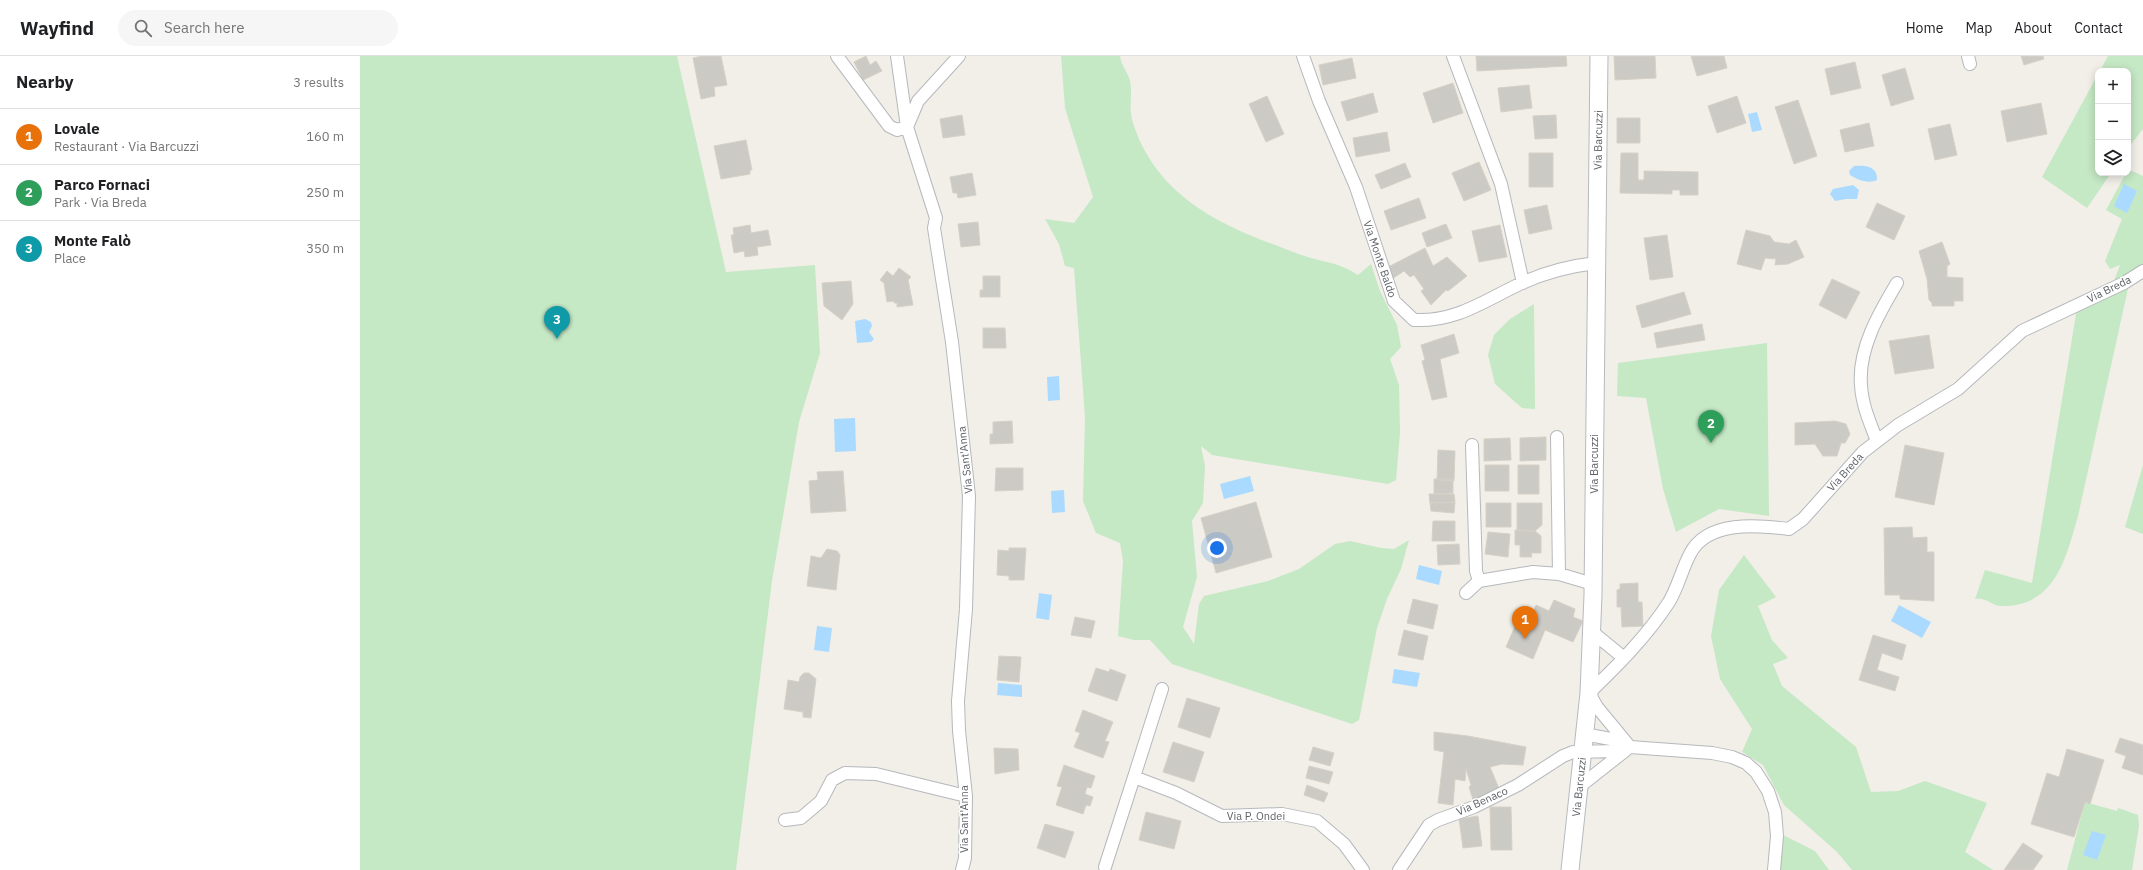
<!DOCTYPE html>
<html lang="en">
<head>
<meta charset="utf-8">
<style>
  body { margin:0; font-family:"IBM Plex Sans",sans-serif; background:#f6f6f6; color:#202124 }
  .controls { position:absolute; right:12px; top:12px; display:grid; overflow:hidden; border-radius:8px; box-shadow:0 2px 10px #0003 }
  .controls button { width:36px; height:36px; display:grid; place-items:center; padding:0; border:0; border-bottom:1px solid #e0e0e0; background:#fff; color:#202124; font:20px sans-serif }
  .you { position:absolute; left:857px; top:492px; width:14px; height:14px; margin:-10px; border:3px solid #fff; border-radius:50%; background:#1a73e8; box-shadow:0 0 0 6px #1a73e833 }
  .badge { display:grid; place-items:center; width:26px; height:26px; border-radius:50%; background:#ea4335; color:#fff; font-size:13px; font-weight:700 }
  .pin { position:absolute; translate:-50% -33px; filter:drop-shadow(0 1px 2px #0008) }
  .pin::after { content:''; position:absolute; top:21px; width:14px; height:12px; background:inherit; clip-path:polygon(0 0,100% 0,50% 100%) }
  .list { margin:0; padding:0; list-style:none }
  h2 { display:flex; justify-content:space-between; align-items:center; height:52px; margin:0; padding:0 16px; font-size:17px }
  h2 small { font-size:13px; font-weight:400; color:#757577 }
  .list li { display:grid; grid-template-columns:26px 1fr auto; gap:12px; align-items:center; box-sizing:border-box; height:56px; padding:0 16px; border-top:1px solid #e0e0e0 }
  .list b { display:block; font-size:15px; white-space:nowrap }
  .list p { margin:0; font-size:13px; white-space:nowrap; color:#757577 }
  .list em { font-size:13px; font-style:normal; color:#757577 }
  .icon { flex:none; width:22px; height:22px; fill:none; stroke:currentColor; stroke-width:2; stroke-linecap:round; stroke-linejoin:round }
  .map { position:relative; flex:none; width:1783px; height:814px; overflow:hidden }
  header { display:flex; align-items:center; gap:24px; box-sizing:border-box; height:56px; padding:0 20px; background:#fff; border-bottom:1px solid #e0e0e0 }
  header strong { font-size:19px }
  nav { display:flex; gap:22px; margin-inline-start:auto; font-size:14px }
  .search { width:280px; height:36px; background:#f6f6f6; display:flex; align-items:center; gap:10px; box-sizing:border-box; padding:0 14px; border-radius:22px; color:#757577; font-size:15px }
  main { display:flex }
  aside { flex:1; background:#fff }
  .map>svg:first-child { display:block }
  .green { fill:#c5e8c5 }
  .water { fill:#aadaff }
  .building { fill:#cccac5; stroke:#d6d1c6 }
  .lines { fill:none; stroke-linecap:round; stroke-linejoin:round }
  .street-casing { stroke:#b5b8bc; stroke-width:14 }
  .secondary-casing { stroke:#b6babf; stroke-width:19 }
  .street { stroke:#fff; stroke-width:12 }
  .secondary { stroke:#fff; stroke-width:17 }
  .labels { text-anchor:middle; dominant-baseline:central; stroke-width:3; stroke-linejoin:round; paint-order:stroke }
  .street-label { font-size:11px; fill:#5f6368; stroke:#fff }
</style>
</head>
<body>
<header>
<strong>Wayfind</strong>
<div class="search"><svg class="icon" aria-label="search" viewBox="0 0 24 24"><circle cx="10" cy="10" r="6"/><path d="M15 15l6 6"/></svg>Search here</div>
<nav><a>Home</a><a>Map</a><a>About</a><a>Contact</a></nav>
</header>
<main>
<aside>
<h2>Nearby<small>3 results</small></h2>
<ul class="list">
<li><span class="badge" style="background:#e8710a">1</span><div><b>Lovale</b><p>Restaurant · Via Barcuzzi</p></div><em>160 m</em></li>
<li><span class="badge" style="background:#2e9e5b">2</span><div><b>Parco Fornaci</b><p>Park · Via Breda</p></div><em>250 m</em></li>
<li><span class="badge" style="background:#0f9aa8">3</span><div><b>Monte Falò</b><p>Place</p></div><em>350 m</em></li>
</ul>
</aside>
<div class="map">
<svg width="1783" height="814" viewBox="0 0 1783 814">
  <rect width="100%" height="100%" fill="#f1efe8"/>
  <path class="green" d="M0,0H317L366,216L455,209L460,297L439,366L412,525L376,814H0Z
    M701,0H760C761,10 768,16 770,25C773,38 768,52 773,67C795,136 854,167 918,190C930,195 943,200 955,203C974,208 980,208 998,219L1011,208L1020,235L1037,269L1041,291L1030,303L1039,329L1040,376L1036,424L1028,428L852,399L841,390L845,410L843,447L832,465L837,521L823,571L834,588L839,548L844,540L908,525L939,513L975,488L990,485L1021,492L1034,493L1049,484L1041,513L1027,543L1017,572L999,664L992,668L812,608L790,584H774L758,580L763,505L760,487L736,477L723,445L725,361L714,212L705,210L699,188L685,163L714,167L733,141L705,52Z
    M1748,0H1783V73L1768,92V15H1740Z
    M1738,18V117H1751L1727,152L1682,121Z
    M1768,113L1783,120V214L1752,230L1760,209L1750,213L1745,205L1762,163L1746,154L1766,117H1768Z
    M1769,228L1718,460C1706,502 1695,552 1640,550C1631,549 1626,541 1615,543L1625,514L1672,527L1717,252Z
    M1174,248L1175,353L1162,352L1135,328L1128,299L1134,279L1150,263Z
    M1407,287L1409,460L1359,453L1316,476L1303,433L1286,342L1257,340L1258,307Z
    M1783,409V478L1765,471Z
    M1384,499L1416,541L1398,550L1412,584L1428,602L1413,608L1422,630L1496,691L1511,736L1538,735L1565,725L1627,747L1605,796L1633,814H1492L1477,796L1424,749L1403,709L1382,696L1392,673L1360,623L1351,580L1359,534Z
    M1725,746L1757,755L1758,752L1778,759L1779,770L1772,814H1707Z
    M1421,778L1455,795L1469,814H1418Z"/>
  <path class="water" d="M1397,56L1402,74L1392,76L1388,58Z
    M1494,110C1505,109 1518,110 1517,124C1508,128 1498,124 1490,119L1489,115Z
    M1764,128L1777,135L1767,157L1754,150Z
    M1493,129L1499,134L1497,143H1486L1475,145L1470,138L1473,133Z
    M505,263L511,266L512,270L509,276L514,283L511,286L497,287L495,265Z
    M699,320L700,344L688,345L687,321Z
    M495,362L496,395L475,396L474,363Z
    M890,420L894,435L864,443L860,428Z
    M704,434L705,456L692,457L691,435Z
    M1059,509L1082,515L1079,529L1056,523Z
    M679,537L692,539L689,564L676,562Z
    M1539,549L1571,566L1562,582L1531,565Z
    M457,570L472,572L469,596L454,594Z
    M1034,613L1060,617L1057,631L1032,627Z
    M638,627L662,629V641L637,639Z
    M1732,775L1746,779L1737,804L1723,799Z"/>
  <path class="building" d="M342,0H361L367,29L354,31L355,40L341,43L333,2Z
    M506,0L510,9L516,5L522,15L503,24L494,6Z
    M1116,0H1206L1207,10L1117,15Z
    M1254,0H1295L1296,22L1255,24Z
    M1331,0H1364L1367,12L1337,20Z
    M1661,0H1683L1684,3L1664,9Z
    M992,2L996,22L963,29L959,9Z
    M1495,6L1501,32L1471,39L1465,13Z
    M1545,12L1554,43L1531,50L1522,19Z
    M1093,27L1103,57L1073,67L1063,37Z
    M1169,29L1172,52L1141,56L1138,32Z
    M1013,37L1018,56L987,65L981,46Z
    M907,40L924,78L906,86L889,48Z
    M1377,40L1386,67L1357,77L1348,50Z
    M1438,44L1457,100L1434,108L1415,51Z
    M1681,47L1687,78L1647,86L1641,55Z
    M602,59L605,79L583,82L580,63Z
    M1196,59L1197,82L1175,83L1173,60Z
    M1257,62H1280V87H1257Z
    M1509,67L1514,90L1485,96L1480,74Z
    M1590,68L1597,99L1575,104L1568,73Z
    M1027,76L1030,95L996,101L993,82Z
    M386,84L392,114H390V118L361,123L354,90Z
    M1169,97H1193V131H1169Z
    M1261,97H1278V124H1284V115L1338,116V139H1320V134H1312V138L1260,137Z
    M1119,106L1131,134L1104,145L1092,117Z
    M1045,107L1051,121L1021,133L1015,119Z
    M612,117L616,139L598,142L597,137H593L590,121Z
    M1059,142L1066,162L1031,174L1024,155Z
    M1517,147L1545,160L1534,184L1506,171Z
    M1187,149L1192,173L1169,178L1164,154Z
    M618,166L620,189L601,191L598,168Z
    M1086,168L1092,182L1067,191L1062,177Z
    M390,169L391,177L408,174L411,189L397,191L398,199L385,201L384,195L374,197L371,179H374L373,172Z
    M1140,169L1147,201L1119,206L1112,175Z
    M1386,174L1410,180L1414,186L1429,188L1436,184L1444,201L1428,208L1415,209L1416,203L1405,202L1401,214L1377,208Z
    M1307,179L1313,221L1290,224L1284,182Z
    M1582,186L1590,208L1587,210V221L1603,222V245H1594V250H1572V247L1569,244L1567,223L1559,195Z
    M1065,192L1073,210L1087,201L1107,220L1088,235L1086,234L1071,249L1061,235L1064,233L1054,219L1050,221L1044,215L1032,223L1028,211Z
    M539,212L551,221L548,224L553,249L537,251V247H534V245L527,246L524,227L520,224L527,215L533,220Z
    M623,220H640V241H620V234H623Z
    M1472,223L1500,236L1486,263L1459,249Z
    M491,225L493,248L482,264L464,250L462,227Z
    M1324,236L1331,258L1282,272L1276,250Z
    M1342,268L1345,284L1297,292L1294,277Z
    M623,272H645L646,292H623Z
    M1094,278L1099,297L1080,303L1087,341L1072,344L1062,305L1065,304L1061,289Z
    M1569,279L1574,312L1535,318L1529,285Z
    M652,365L653,387L630,388V378H633V366Z
    M1475,365L1486,368L1490,378L1485,387H1481L1477,400H1463L1455,388L1435,389V367Z
    M1186,381V404L1160,405V382Z
    M1150,382L1151,404L1124,405V383Z
    M1545,389L1584,397L1574,449L1535,441Z
    M1078,394L1095,395L1094,425L1077,424Z
    M1125,409H1149V435H1125Z
    M1158,409H1179V438H1158Z
    M636,412H663V434L635,435Z
    M483,415L486,455L451,457L449,425L458,424L457,416Z
    M1074,423H1093V437L1074,438Z
    M1069,438H1094L1095,446L1070,447Z
    M896,446L912,501L856,517L841,462Z
    M1095,446L1094,457L1071,455L1070,447Z
    M1126,447H1151V471H1126Z
    M1157,447H1182V469L1175,475L1157,474Z
    M1073,465H1095V485H1072Z
    M1552,471L1553,482L1567,481V496H1574V545L1540,543V539H1525L1524,472Z
    M1155,474L1175,475L1181,480V497H1171L1172,501H1160V489H1155Z
    M1128,476L1150,478L1148,501L1125,498Z
    M1099,488L1100,508L1078,509L1077,489Z
    M649,492H666L664,524H649V520L637,519L638,494L649,495Z
    M467,493L477,495L480,499L476,534L447,530L451,500L461,502Z
    M1278,527V546H1282L1283,570L1262,571L1261,551H1257V534L1260,533V528Z
    M1053,543L1078,549L1073,573L1047,567Z
    M1194,544L1215,553L1213,561L1223,565L1213,586L1185,574L1173,603L1146,591L1160,559L1170,563L1176,549L1189,555Z
    M715,561L735,565L731,582L711,579Z
    M1044,574L1068,580L1063,604L1038,599Z
    M1513,579L1546,589L1542,604L1522,597L1517,614L1539,621L1535,635L1499,624Z
    M639,600L661,601L659,626L637,624Z
    M736,612L749,616L750,613L766,619L757,645L728,635Z
    M444,617H449L456,623L451,662L443,661V656L424,653L428,624L439,626L440,621Z
    M827,642L860,652L850,682L818,671Z
    M723,654L753,666L745,685L749,686L743,702L714,691L720,677L715,675Z
    M1074,676L1108,680L1166,691L1163,709L1142,708L1130,711L1140,735L1114,747L1109,731L1111,729L1106,713L1105,725L1095,723L1093,749L1078,747L1084,696L1074,694Z
    M1760,682L1783,689V719L1762,712L1766,700L1755,696Z
    M813,686L844,696L834,726L803,716Z
    M953,691L974,697L970,710L949,704Z
    M634,692L658,693L659,714L635,718Z
    M1707,693L1744,704L1730,748L1725,746L1714,781L1671,768L1687,717L1699,721Z
    M704,709L735,720L731,732L727,731L725,738L733,741L730,750L726,749L723,758L696,749L702,731L697,730Z
    M949,710L973,716L969,728L946,722Z
    M947,729L968,737L964,746L944,739Z
    M1130,751H1151L1152,794H1131Z
    M786,756L821,765L814,793L779,784Z
    M1118,760L1122,790L1103,792L1099,763Z
    M685,768L714,776L705,802L677,792Z
    M1663,787L1683,800L1673,814H1644Z"/>
  <g class="lines">
    <defs>
      <path id="street" d="M477,0L529,70L537,74L547,71
        M537,0L547,71L576,162L574,172L592,286L609,440L606,553L598,645L599,675L606,740L605,802L602,814
        M943,0L959,45L996,131L1034,245L1054,264C1097,266 1125,244 1162,227C1186,216 1210,210 1236,207
        M1093,0L1141,128L1163,227
        M1608,0L1610,8
        M547,71L558,45L599,0
        M1197,381L1199,518
        M1517,385C1510,367 1502,349 1501,329C1498,293 1519,257 1537,227
        M1112,389L1116,515L1119,525
        M1106,537L1119,525L1173,516L1199,518L1233,528
        M1231,575L1264,602
        M802,633L774,721L816,737L862,760L922,758L957,765L984,788L1003,814
        M1224,678L1256,684L1267,690
        M1270,691L1237,651L1229,637C1258,609 1287,580 1309,546C1318,531 1322,513 1330,498C1347,464 1398,469 1429,473L1443,463L1503,396L1538,369L1598,333L1662,275L1764,227L1783,215
        M1219,731L1266,694
        M425,764L441,762L461,745L472,724L485,717L516,718L606,740
        M745,811L774,721
        M1039,814L1069,769L1078,764L1114,751L1158,729L1203,700L1213,696L1256,695L1270,691L1352,697L1372,701L1386,707L1396,716L1408,735L1415,756L1417,780L1414,814"/>
      <path id="secondary" d="M1210,814L1229,637L1233,539L1239,0"/>
    </defs>
    <use href="#street" class="street-casing"/>
    <use href="#secondary" class="secondary-casing"/>
    <use href="#street" class="street"/>
    <use href="#secondary" class="secondary"/>
  </g>
  <g class="labels">
    <g class="street-label">
      <text transform="translate(1238 84) rotate(-89)">Via Barcuzzi</text>
      <text transform="translate(1020 203) rotate(71)">Via Monte Baldo</text>
      <text transform="translate(1749 233) rotate(-26)">Via Breda</text>
      <text transform="translate(605 404) rotate(-96)">Via Sant'Anna</text>
      <text transform="translate(1234 408) rotate(-90)">Via Barcuzzi</text>
      <text transform="translate(1485 416) rotate(-48)">Via Breda</text>
      <text transform="translate(1219 731) rotate(-84)">Via Barcuzzi</text>
      <text transform="translate(1122 745) rotate(-24)">Via Benaco</text>
      <text x="896" y="760">Via P. Ondei</text>
      <text transform="translate(604 763) rotate(-90)">Via Sant'Anna</text>
    </g>
  </g>
</svg>
<div class="controls">
<button>+</button>
<button>−</button>
<button><svg class="icon" aria-label="layers" viewBox="0 0 24 24"><path d="M12 4l9 5-9 5-9-5zM3 14l9 5 9-5"/></svg></button>
</div>
<div class="you"></div>
<div class="pin badge" style="left:1165px;top:583px;background:#e8710a">1</div>
<div class="pin badge" style="left:1351px;top:387px;background:#2e9e5b">2</div>
<div class="pin badge" style="left:197px;top:283px;background:#0f9aa8">3</div>
</div>
</main>
</body>
</html>
